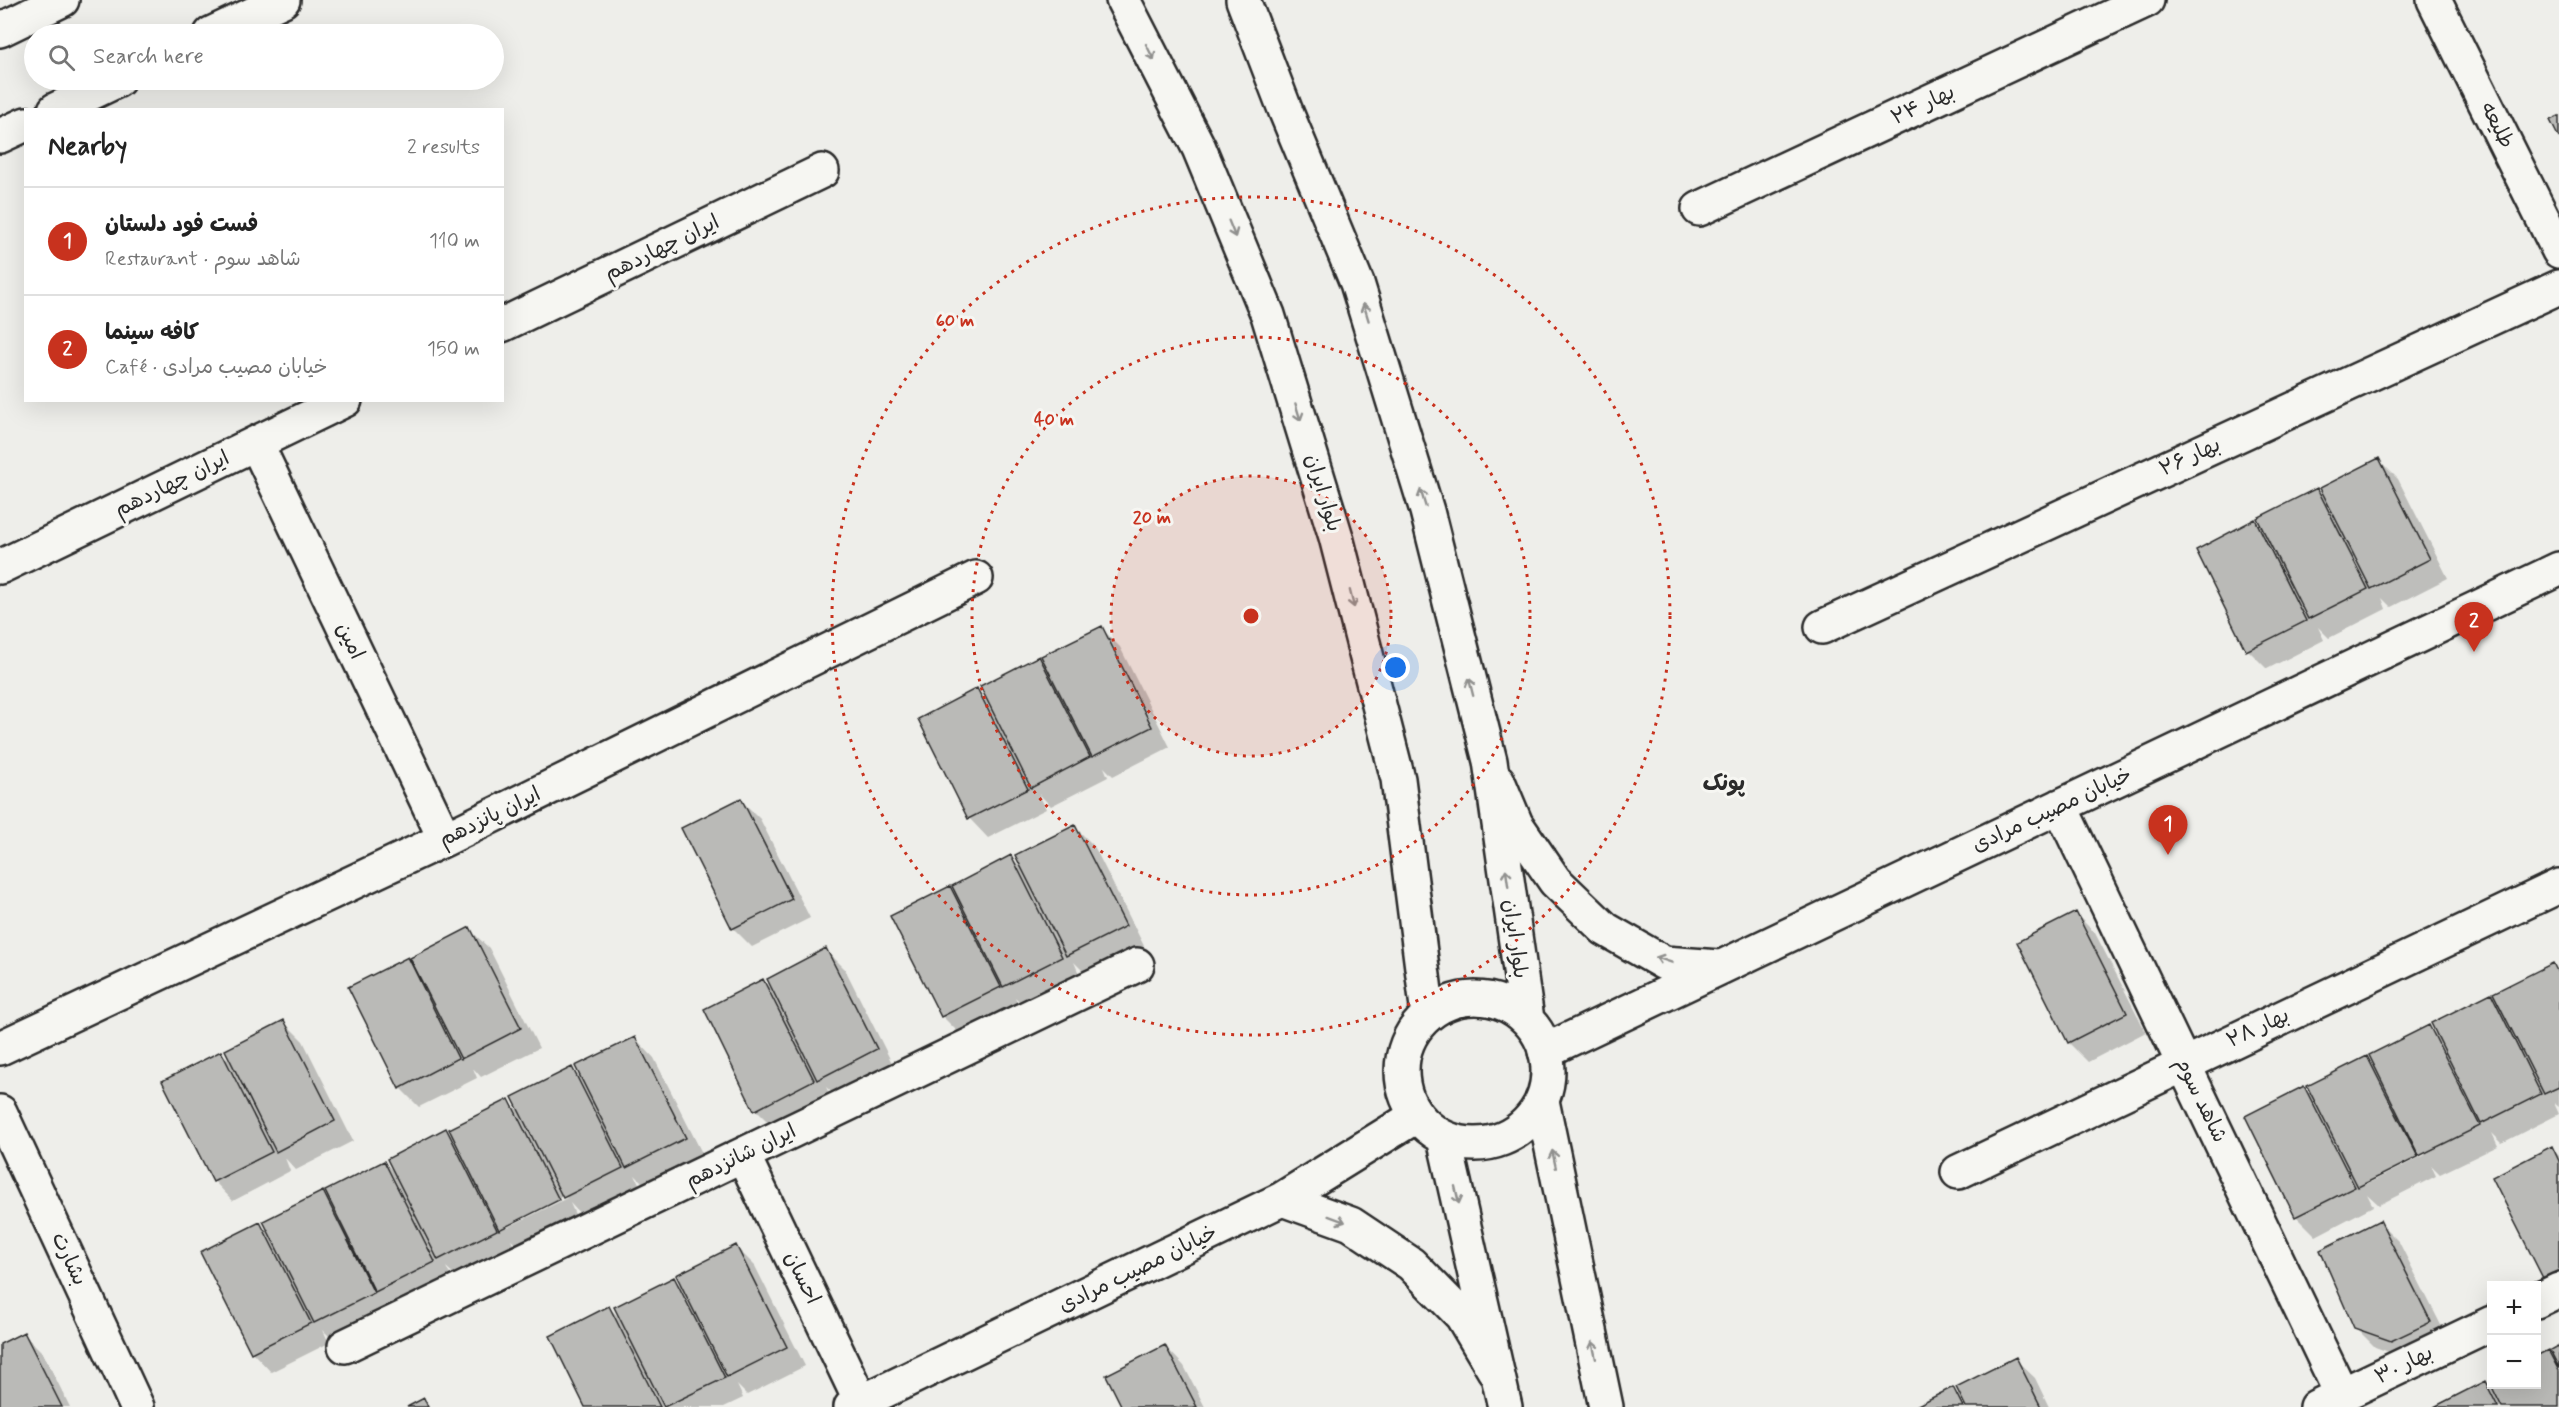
<!DOCTYPE html>
<html lang="en">
<head>
<meta charset="utf-8">
<style>
  body { margin:0; font-family:Mynerve,"Playpen Sans Arabic",sans-serif; background:#f2f2f2; color:#222 }
  .controls { position:absolute; right:18px; bottom:18px; display:grid; overflow:hidden; border-radius:0px; box-shadow:0 6px 24px #0002 }
  .controls button { width:54px; height:54px; display:grid; place-items:center; padding:0; border:0; border-bottom:2px solid #e0e0e0; background:#fff; color:#222; font:30px sans-serif }
  .you { position:absolute; left:1396px; top:668px; width:21px; height:21px; margin:-15px; border:4px solid #fff; border-radius:50%; background:#1a73e8; box-shadow:0 0 0 9px #1a73e833 }
  .badge { display:grid; place-items:center; width:39px; height:39px; border-radius:50%; background:#c8321e; color:#fff; font-size:20px; font-weight:700 }
  .pin { position:absolute; translate:-50% -50px; filter:drop-shadow(0 2px 3px #0008) }
  .pin::after { content:''; position:absolute; top:32px; width:21px; height:18px; background:inherit; clip-path:polygon(0 0,100% 0,50% 100%) }
  .list { margin:0; padding:0; list-style:none }
  h2 { display:flex; justify-content:space-between; align-items:center; height:78px; margin:0; padding:0 24px; font-size:26px }
  h2 small { font-size:20px; font-weight:400; color:#767676 }
  .list li { display:grid; grid-template-columns:39px 1fr auto; gap:18px; align-items:center; box-sizing:border-box; height:108px; padding:0 24px; border-top:2px solid #e0e0e0 }
  .list b { display:block; font-size:22px; white-space:nowrap }
  .list p { margin:0; font-size:20px; white-space:nowrap; color:#767676 }
  .list em { font-size:20px; font-style:normal; color:#767676 }
  .icon { flex:none; width:33px; height:33px; fill:none; stroke:currentColor; stroke-width:2; stroke-linecap:round; stroke-linejoin:round }
  .map { position:relative; flex:none; width:2559px; height:1407px; overflow:hidden }
  .search { position:absolute; background:#fff; box-shadow:0 6px 24px #0002; left:24px; top:24px; width:480px; height:66px; display:flex; align-items:center; gap:15px; box-sizing:border-box; padding:0 21px; border-radius:33px; color:#767676; font-size:22px }
  .panel { position:absolute; background:#fff; box-shadow:0 6px 24px #0002; left:24px; top:108px; width:480px; height:294px; border-radius:0px }
  .map>svg:first-child { display:block }
  .shadow { fill:#0003; fill-rule:evenodd }
  .building { fill:#babab7; stroke:#2b2b2b; stroke-width:1.5 }
  .lines { fill:none; stroke-linecap:round; stroke-linejoin:round }
  .minor-casing { stroke:#2b2b2b; stroke-width:38 }
  .major-casing { stroke:#2b2b2b; stroke-width:38 }
  .minor { stroke:#f6f6f2; stroke-width:33 }
  .major { stroke:#f6f6f2; stroke-width:33 }
  .oneway { stroke:#90908e }
  .ring { fill:none; stroke:#c8321e; stroke-width:3; stroke-dasharray:3 6 }
  .labels { text-anchor:middle; dominant-baseline:central; stroke-width:6; stroke-linejoin:round; paint-order:stroke }
  .street-label { font-size:21px; fill:#2b2b2b; stroke:#f6f6f2 }
  .neighbourhood-label { font-size:22px; font-weight:bold; fill:#2b2b2b; stroke:#f6f6f2 }
  .centre { fill:#c8321e; stroke:#f6f6f2; stroke-width:3 }
  .ring-label { font-size:18px; text-anchor:middle; font-weight:bold; fill:#c8321e; stroke:#f6f6f2; stroke-width:6; stroke-linejoin:round; paint-order:stroke }
</style>
</head>
<body>
<div class="map">
<svg width="2559" height="1407" viewBox="0 0 2559 1407">
  <rect width="100%" height="100%" fill="#eeeeea"/>
  <filter id="ink" filterUnits="userSpaceOnUse"><feTurbulence type="fractalNoise" baseFrequency=".0167" numOctaves="2"/><feDisplacementMap in="SourceGraphic" scale="12" xChannelSelector="R" yChannelSelector="G"/><feConvolveMatrix kernelMatrix="1 2 1 2 8 2 1 2 1" color-interpolation-filters="sRGB"/></filter>
  <g filter="url(#ink)">
    <path class="shadow" d="M2379,460L2398,479L2448,578L2391,607L2382,598L2386,609L2329,638L2318,627L2324,640L2267,669L2248,650L2255,521L2265,531L2317,489L2327,500Z
      M1101,628L1120,647L1170,747L1113,776L1104,767L1108,777L1051,806L1039,794L1046,809L988,838L969,818L977,690L988,702L1039,658L1048,668Z
      M741,800L760,819L810,918L752,947L733,928Z
      M1075,827L1094,846L1144,946L1086,974L1074,962L1080,976L1023,1005L1015,997L1019,1006L961,1035L942,1016L950,888L958,896L1011,857L1024,870Z
      M2076,914L2095,933L2146,1032L2088,1062L2069,1043Z
      M469,929L489,948L539,1048L481,1077L473,1068L477,1078L419,1107L400,1088L407,959L416,968Z
      M826,950L845,969L895,1069L838,1098L826,1087L832,1100L775,1129L756,1110L763,981L774,992Z
      M2553,965L2559,971V1107L2554,1103L2559,1114L2502,1143L2492,1133L2498,1146L2440,1174L2431,1165L2436,1176L2379,1205L2367,1194L2373,1206L2316,1236L2297,1217L2247,1117L2304,1088L2314,1098L2367,1057L2376,1066L2428,1027L2438,1036L2490,995L2500,1005ZM2424,1152L2425,1155L2365,1185V1182Z
      M284,1022L303,1041L353,1141L296,1170L285,1158L290,1171L233,1201L214,1181L221,1052L233,1064Z
      M635,1038L654,1058L704,1157L646,1186L635,1175L641,1188L583,1217L570,1203L577,1219L520,1248L511,1240L515,1249L458,1278L446,1267L453,1281L396,1311L388,1303L392,1312L334,1341L323,1330L329,1343L271,1372L252,1352L260,1224L271,1235L323,1193L331,1201L384,1162L396,1174L446,1130L455,1139L508,1101L522,1114L572,1069L583,1080ZM565,1195L567,1198L506,1228V1225Z
      M2551,1148L2559,1156V1292L2544,1277Z
      M2379,1222L2399,1242L2449,1341L2411,1360L2375,1347L2355,1327Z
      M736,1247L755,1266L805,1366L747,1395L737,1385L743,1398L724,1407H587L609,1307L622,1321L674,1279L684,1289Z
      M24,1334L43,1353L70,1407H0V1346Z
      M1165,1346L1184,1366L1205,1407H1124Z
      M2559,1347V1407H2438L2485,1383L2497,1394L2536,1384L2548,1352L2556,1360Z
      M2015,1359L2035,1378L2049,1407H1918L1953,1389L1964,1401Z"/>
    <path class="building" d="M2559,116V138L2550,120Z
      M2379,458L2430,559L2371,589L2320,488Z
      M2317,488L2368,589L2308,619L2257,518Z
      M2255,519L2306,621L2246,651L2196,550Z
      M1102,626L1152,727L1092,757L1041,656Z
      M1039,656L1090,757L1031,788L980,686Z
      M977,688L1028,789L968,819L918,719Z
      M741,798L792,899L732,929L681,828Z
      M1075,825L1126,926L1066,956L1015,855Z
      M1011,855L1062,957L1003,987L952,886Z
      M950,886L1001,987L941,1017L890,916Z
      M2076,912L2127,1013L2068,1043L2017,942Z
      M470,927L521,1028L461,1059L410,958Z
      M826,948L877,1049L817,1080L767,979Z
      M408,957L458,1058L399,1089L348,987Z
      M2553,963L2559,975V1087L2544,1094L2493,993Z
      M763,979L814,1080L754,1111L704,1009Z
      M2491,993L2541,1094L2481,1124L2431,1023Z
      M284,1020L335,1121L276,1152L225,1050Z
      M2429,1025L2480,1126L2419,1156L2369,1055Z
      M635,1037L686,1138L626,1168L575,1066Z
      M221,1051L272,1152L213,1182L162,1081Z
      M2367,1056L2418,1157L2358,1187L2307,1086Z
      M572,1067L623,1168L563,1198L512,1097Z
      M2304,1086L2355,1187L2295,1217L2245,1116Z
      M509,1099L559,1200L499,1230L449,1129Z
      M446,1128L497,1230L438,1260L387,1159Z
      M2552,1146L2559,1161V1270L2543,1278L2492,1177Z
      M384,1161L435,1262L375,1292L325,1191Z
      M323,1191L374,1293L314,1323L263,1221Z
      M2380,1220L2431,1322L2391,1341L2354,1328L2320,1250Z
      M260,1222L311,1323L251,1353L200,1252Z
      M736,1245L787,1347L727,1377L676,1275Z
      M674,1277L725,1378L664,1407L614,1307Z
      M609,1306L660,1407H585L550,1336Z
      M24,1332L62,1407H0V1344Z
      M1165,1345L1197,1407H1122L1106,1375Z
      M2559,1345V1368L2550,1350Z
      M2548,1350L2559,1371V1407H2502L2489,1381L2492,1379V1384H2536V1356Z
      M2016,1357L2041,1407H1966L1956,1387Z
      M2485,1381L2498,1407H2434Z
      M1953,1387L1963,1407H1914Z
      M424,1398L428,1407H407Z"/>
    <g class="lines">
      <defs>
        <path id="minor" d="M2434,0L2559,251
          M1699,209L2147,0
          M502,325L822,171
          M256,443L445,839
          M0,567L345,400
          M1822,627L2559,287
          M1498,781L1516,824L1555,881L1605,929L1664,963L1719,967
          M2060,806L2342,1395
          M0,1048L445,839L976,578
          M1545,1051L2559,569
          M0,1112L137,1407
          M743,1155L861,1402
          M1958,1172L2559,886
          M1282,1199L1351,1224L1411,1264L1462,1316L1494,1370
          M2536,1301L2559,1290
          M345,1346L1137,965
          M851,1407L1282,1199L1416,1116
          M2316,1407L2492,1323"/>
        <path id="major" d="M1123,0L1199,148L1268,315L1336,537L1398,779L1428,1015
          M1243,0L1286,112L1357,283L1427,511L1490,761L1527,1019
          M0,30L62,0
          M211,34L283,0
          M55,110L118,80
          M0,136L26,124
          M1402 1071a73 73 0 1 1 146 0a73 73 0 1 1-146 0Z
          M1542,1101L1606,1407
          M1444,1138L1505,1407"/>
      </defs>
      <use href="#minor" class="minor-casing"/>
      <use href="#major" class="major-casing"/>
      <use href="#minor" class="minor"/>
      <use href="#major" class="major"/>
    </g>
    <defs><path id="oneway-shaft" d="M-6 0H5M1.5-3L5.5 0L1.5 3" fill="none" stroke-width="1.6" stroke-linecap="round" stroke-linejoin="round" transform="scale(1.5)"/></defs>
    <g class="oneway">
      <use href="#oneway-shaft" transform="translate(1150 52) rotate(63)"/>
      <use href="#oneway-shaft" transform="translate(1232 229) rotate(68)"/>
      <use href="#oneway-shaft" transform="translate(1366 312) rotate(-107)"/>
      <use href="#oneway-shaft" transform="translate(1298 412) rotate(73)"/>
      <use href="#oneway-shaft" transform="translate(1423 498) rotate(-107)"/>
      <use href="#oneway-shaft" transform="translate(1352 599) rotate(76)"/>
      <use href="#oneway-shaft" transform="translate(1471 687) rotate(-104)"/>
      <use href="#oneway-shaft" transform="translate(1507 878) rotate(-98)"/>
      <use href="#oneway-shaft" transform="translate(1664 960) rotate(-161)"/>
      <use href="#oneway-shaft" transform="translate(1554 1159) rotate(-102)"/>
      <use href="#oneway-shaft" transform="translate(1457 1195) rotate(77)"/>
      <use href="#oneway-shaft" transform="translate(1337 1219) rotate(20)"/>
      <use href="#oneway-shaft" transform="translate(1594 1350) rotate(-102)"/>
    </g>
  </g>
  <circle cx="1251" cy="616" r="140" fill="#c8321e" fill-opacity=".12"/>
  <g class="ring">
    <circle cx="1251" cy="616" r="140"/>
    <circle cx="1251" cy="616" r="279"/>
    <circle cx="1251" cy="616" r="419"/>
  </g>
  <g class="labels">
    <g class="street-label">
      <text transform="translate(1923 105) rotate(-25)">بهار ۲۴</text>
      <text transform="translate(2497 125) rotate(63)">طلیعه</text>
      <text transform="translate(662 248) rotate(-26)">ایران چهاردهم</text>
      <text transform="translate(2190 457) rotate(-25)">بهار ۲۶</text>
      <text transform="translate(172 484) rotate(-26)">ایران چهاردهم</text>
      <text transform="translate(1323 493) rotate(73)">بلوار ایران</text>
      <text transform="translate(350 641) rotate(64)">امین</text>
      <text transform="translate(2052 810) rotate(-25)">خیابان مصیب مرادی</text>
      <text transform="translate(490 817) rotate(-26)">ایران پانزدهم</text>
      <text transform="translate(1515 939) rotate(82)">بلوار ایران</text>
      <text transform="translate(2258 1028) rotate(-25)">بهار ۲۸</text>
      <text transform="translate(2201 1100) rotate(64)">شاهد سوم</text>
      <text transform="translate(741 1156) rotate(-26)">ایران شانزدهم</text>
      <text transform="translate(69 1259) rotate(65)">بشارت</text>
      <text transform="translate(1138 1269) rotate(-26)">خیابان مصیب مرادی</text>
      <text transform="translate(802 1278) rotate(64)">احسان</text>
      <text transform="translate(2404 1365) rotate(-26)">بهار ۳۰</text>
    </g>
    <g class="neighbourhood-label">
      <text x="1724" y="784">پونک</text>
    </g>
  </g>
  <circle cx="1251" cy="616" r="9" class="centre"/>
  <g class="ring-label">
    <text x="955" y="326">60 m</text>
    <text x="1054" y="425">40 m</text>
    <text x="1152" y="523">20 m</text>
  </g>
</svg>
<div class="controls">
<button>+</button>
<button>−</button>
</div>
<div class="you"></div>
<div class="pin badge" style="left:2168px;top:855px">1</div>
<div class="pin badge" style="left:2474px;top:652px">2</div>
<div class="search"><svg class="icon" aria-label="search" viewBox="0 0 24 24"><circle cx="10" cy="10" r="6"/><path d="M15 15l6 6"/></svg>Search here</div>
<section class="panel">
<h2>Nearby<small>2 results</small></h2>
<ul class="list">
<li><span class="badge">1</span><div><b>فست فود دلستان</b><p>Restaurant · شاهد سوم</p></div><em>110 m</em></li>
<li><span class="badge">2</span><div><b>کافه سینما</b><p>Café · خیابان مصیب مرادی</p></div><em>150 m</em></li>
</ul>
</section>
</div>
</body>
</html>
